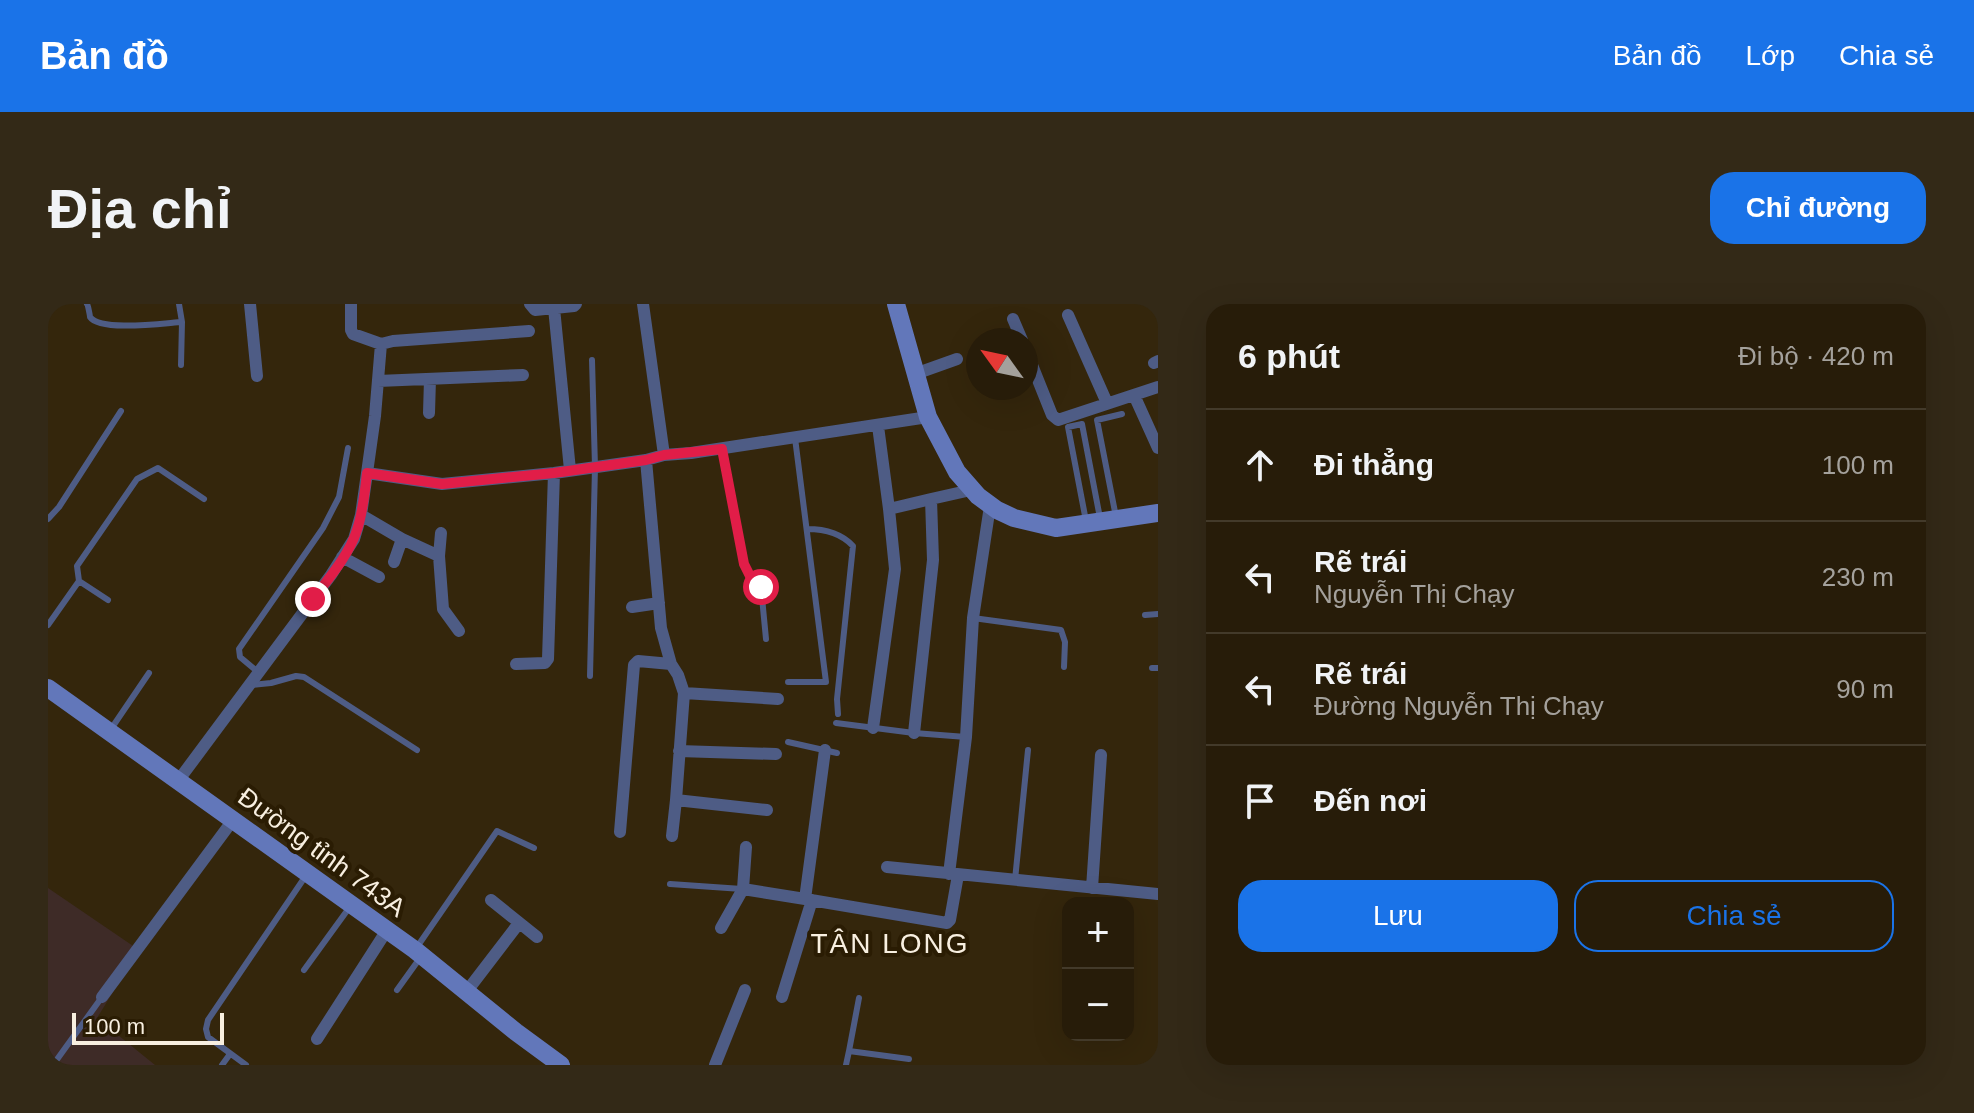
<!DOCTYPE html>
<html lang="vi">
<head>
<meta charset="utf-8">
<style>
  body { margin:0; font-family:Helvetica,sans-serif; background:#332917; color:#f1f3f6 }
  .controls { position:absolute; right:24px; bottom:24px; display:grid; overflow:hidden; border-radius:16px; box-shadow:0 8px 32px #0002 }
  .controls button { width:72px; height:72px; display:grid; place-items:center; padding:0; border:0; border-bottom:2px solid #433a2a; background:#271c09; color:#f1f3f6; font:40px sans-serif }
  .compass { position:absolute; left:918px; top:24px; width:72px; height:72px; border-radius:50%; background:#271c09; box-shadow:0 8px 32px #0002; rotate:303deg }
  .scale { position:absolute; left:24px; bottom:20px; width:152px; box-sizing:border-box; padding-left:8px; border:4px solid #f8efe0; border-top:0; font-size:22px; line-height:28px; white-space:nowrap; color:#f8efe0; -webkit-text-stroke:6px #2a1c03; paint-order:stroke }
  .stop { position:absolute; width:24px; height:24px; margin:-18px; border:6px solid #e11d48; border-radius:50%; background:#fff }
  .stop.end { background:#e11d48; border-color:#fff; box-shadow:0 2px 8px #0008 }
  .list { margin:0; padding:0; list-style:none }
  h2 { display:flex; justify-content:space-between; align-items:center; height:104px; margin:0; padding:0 32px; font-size:34px }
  h2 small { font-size:26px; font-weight:400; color:#a4a19c }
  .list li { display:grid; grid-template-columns:52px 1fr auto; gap:24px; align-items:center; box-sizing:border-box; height:112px; padding:0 32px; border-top:2px solid #433a2a }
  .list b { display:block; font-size:30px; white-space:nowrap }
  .list p { margin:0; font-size:26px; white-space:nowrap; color:#a4a19c }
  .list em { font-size:26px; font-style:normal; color:#a4a19c }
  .actions { display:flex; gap:16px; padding:24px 32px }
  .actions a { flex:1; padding:18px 0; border:2px solid #1a73e8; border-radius:24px; text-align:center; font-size:28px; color:#1a73e8 }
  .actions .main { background:#1a73e8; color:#fff }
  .icon { flex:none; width:44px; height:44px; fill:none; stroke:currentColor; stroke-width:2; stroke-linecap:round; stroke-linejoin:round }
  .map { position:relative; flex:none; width:1110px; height:761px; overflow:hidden; border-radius:24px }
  header { display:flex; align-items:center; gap:48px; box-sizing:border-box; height:112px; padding:0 40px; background:#1a73e8; color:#fff }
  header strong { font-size:38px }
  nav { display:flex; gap:44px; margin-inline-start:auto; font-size:28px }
  .intro { display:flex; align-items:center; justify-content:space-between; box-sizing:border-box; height:192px; padding:0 48px }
  h1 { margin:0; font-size:56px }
  .button { padding:20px 36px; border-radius:24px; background:#1a73e8; color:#fff; font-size:28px; font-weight:700 }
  main { display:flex; gap:48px; padding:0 48px }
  aside { flex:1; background:#271c09; border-radius:24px; box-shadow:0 8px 32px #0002 }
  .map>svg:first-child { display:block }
  .industrial { fill:#3e2b27 }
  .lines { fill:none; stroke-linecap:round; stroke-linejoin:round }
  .lane { stroke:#4e5c85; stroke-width:6 }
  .street { stroke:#4e5c85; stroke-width:12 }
  .secondary { stroke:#6277ba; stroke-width:18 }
  .route { stroke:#e11d48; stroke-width:10 }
  .labels { text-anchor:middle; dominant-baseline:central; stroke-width:8; stroke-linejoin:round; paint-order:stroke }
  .street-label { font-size:26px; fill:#f8efe0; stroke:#2a1c03 }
  .neighbourhood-label { font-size:28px; letter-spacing:2px; fill:#f8efe0; stroke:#2a1c03 }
</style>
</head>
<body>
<header>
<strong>Bản đồ</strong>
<nav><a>Bản đồ</a><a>Lớp</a><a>Chia sẻ</a></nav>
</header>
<div class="intro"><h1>Địa chỉ</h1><a class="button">Chỉ đường</a></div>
<main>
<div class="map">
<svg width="1110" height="761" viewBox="0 0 1110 761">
  <rect width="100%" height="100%" fill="#34260c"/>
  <path class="industrial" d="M0,584L91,646L49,714L107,761H0Z"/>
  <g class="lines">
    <path class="lane" d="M39,0C40,1 42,12 42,13C52,28 117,19 134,18L131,0
      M133,61L134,18
      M674,145L696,260L702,272L713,283L718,335
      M1068,213L1049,116L1074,110
      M0,215L11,203L73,107
      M1038,217L1020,123L1034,120L1052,214
      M759,225C776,225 793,229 805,242L789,395L790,410
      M31,277L60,296
      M1097,311L1110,310
      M925,314L1013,326L1017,338L1016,363
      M0,321L31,277L29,262L89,175L110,164L156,195
      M1104,364H1110
      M210,368L192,353L191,345L275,224L291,193L300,144
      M542,372L547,163L544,56
      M740,378H778L747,134
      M203,381L223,379L248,372L256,373L369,446
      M788,419L866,429L918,433
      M63,425L101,369
      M740,438L789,449
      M967,576L980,446
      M622,580L694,585
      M369,643L449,527L486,544
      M256,666L301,604
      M349,686L372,654
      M801,747L811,694
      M5,761L54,693
      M174,761L182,750
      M198,761L160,733L158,725L160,716L259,570
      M798,761L801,747L861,755"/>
    <path class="street" d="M202,0L209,72
      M482,0L487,6L526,2L528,0
      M595,0L616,151
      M506,4L522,166
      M1020,11L1059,99
      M965,15L974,36
      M333,40L345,37L481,27
      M978,46L1004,111L1010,116L1110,83
      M1106,59L1110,57
      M867,70L909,55
      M330,77L475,71
      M1086,91L1110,144
      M381,109L382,75
      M830,122L841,205
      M598,156L613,324L623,360L630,371L636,389L628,496L719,506
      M319,169L394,180L506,169L598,156L616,151L643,149L880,113
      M313,211L354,235L346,258
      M354,235L391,252L395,305L411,327
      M391,252L393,229
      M294,253L331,273
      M584,303L611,299
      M468,360L497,359L500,355L506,169
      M636,389L730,395
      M825,424L847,265L841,205L883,195
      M866,429L885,256L883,195L923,186
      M777,446L757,595L899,619L902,616L910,571
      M631,447L728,450
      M130,477L283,271L306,235L313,211L319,169L327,112L333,40L305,30L303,26V0
      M572,528L586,361L590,357L623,360
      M624,532L628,496
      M839,563L1110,590
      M901,570L918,433L925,314L942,202
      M1044,584L1053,451
      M695,585L698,543
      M443,596L489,633
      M673,624L695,585L757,595
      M419,687L471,619
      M54,693L185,516
      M734,693L764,596
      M269,735L339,626
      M667,761L697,686"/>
    <path class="secondary" d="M848,0L880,113L909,168L930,192L949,206L966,214L1008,224L1110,209
      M0,384L367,646L468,728L513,761"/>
  </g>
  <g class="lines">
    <path class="route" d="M265,295C281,274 301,251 309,226C315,208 317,188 319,169L394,180L506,169L598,156L616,151L674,145L696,260L702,272L713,283"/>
  </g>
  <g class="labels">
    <g class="street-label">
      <text transform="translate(274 548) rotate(36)">Đường tỉnh 743A</text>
    </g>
    <g class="neighbourhood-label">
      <text x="842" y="639">TÂN LONG</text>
    </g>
  </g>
</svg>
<div class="controls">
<button>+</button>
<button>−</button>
</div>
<svg class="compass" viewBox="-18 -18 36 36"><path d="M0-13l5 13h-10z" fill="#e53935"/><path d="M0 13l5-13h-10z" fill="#a4a19c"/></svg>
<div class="scale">100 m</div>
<div class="stop" style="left:713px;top:283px"></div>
<div class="stop end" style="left:265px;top:295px"></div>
</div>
<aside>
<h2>6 phút<small>Đi bộ · 420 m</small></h2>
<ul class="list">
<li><svg class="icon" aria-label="ahead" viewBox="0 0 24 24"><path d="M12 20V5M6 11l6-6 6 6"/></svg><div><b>Đi thẳng</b></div><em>100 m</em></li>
<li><svg class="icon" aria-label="left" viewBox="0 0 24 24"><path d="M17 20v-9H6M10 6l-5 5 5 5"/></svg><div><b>Rẽ trái</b><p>Nguyễn Thị Chạy</p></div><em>230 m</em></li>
<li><svg class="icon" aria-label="left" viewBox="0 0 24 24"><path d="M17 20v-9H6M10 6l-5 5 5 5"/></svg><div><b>Rẽ trái</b><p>Đường Nguyễn Thị Chạy</p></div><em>90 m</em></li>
<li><svg class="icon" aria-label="arrive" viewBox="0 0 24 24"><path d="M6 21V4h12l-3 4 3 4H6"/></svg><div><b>Đến nơi</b></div></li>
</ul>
<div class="actions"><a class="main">Lưu</a><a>Chia sẻ</a></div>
</aside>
</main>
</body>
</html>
